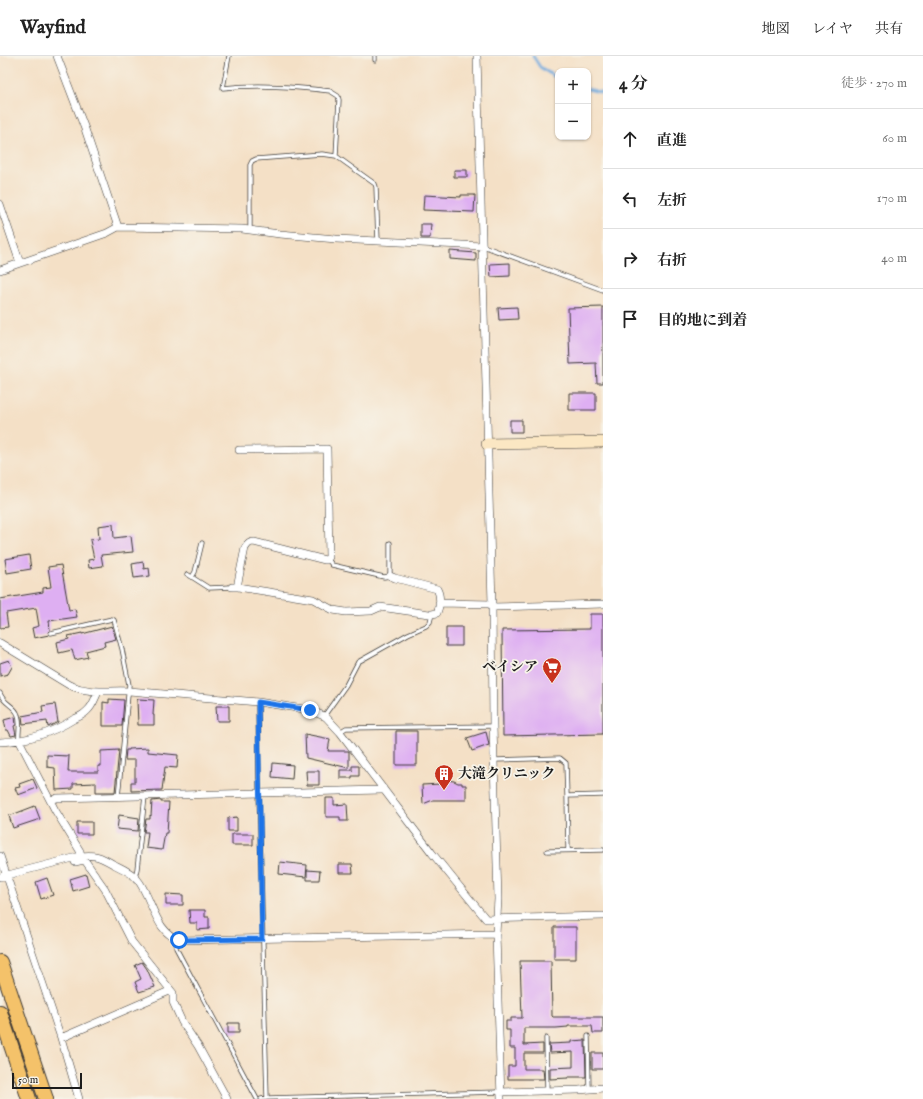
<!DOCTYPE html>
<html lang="ja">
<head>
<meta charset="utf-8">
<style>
  body { margin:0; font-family:"IM FELL English","Noto Serif JP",serif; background:#f2f2f2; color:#222 }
  .controls { position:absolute; right:12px; top:12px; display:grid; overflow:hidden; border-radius:8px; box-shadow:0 1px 3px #0004 }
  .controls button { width:36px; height:36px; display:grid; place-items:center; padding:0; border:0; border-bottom:1px solid #e0e0e0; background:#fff; color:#222; font:20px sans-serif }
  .scale { position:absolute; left:12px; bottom:10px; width:70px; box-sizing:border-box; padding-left:4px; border:2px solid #1c1c1c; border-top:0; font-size:11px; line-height:14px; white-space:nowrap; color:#1c1c1c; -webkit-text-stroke:3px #f7f3e8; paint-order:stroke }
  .stop { position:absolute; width:12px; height:12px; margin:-9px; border:3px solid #1a73e8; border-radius:50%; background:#fff }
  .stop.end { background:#1a73e8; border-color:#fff; box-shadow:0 1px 4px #0008 }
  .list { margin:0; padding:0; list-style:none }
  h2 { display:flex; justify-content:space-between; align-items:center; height:52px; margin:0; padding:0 16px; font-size:17px }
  h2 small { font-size:13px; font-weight:400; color:#767676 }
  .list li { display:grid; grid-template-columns:26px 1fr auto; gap:12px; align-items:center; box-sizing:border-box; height:60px; padding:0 16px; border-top:1px solid #e0e0e0 }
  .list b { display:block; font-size:15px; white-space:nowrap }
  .list em { font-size:13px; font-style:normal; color:#767676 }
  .icon { flex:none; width:22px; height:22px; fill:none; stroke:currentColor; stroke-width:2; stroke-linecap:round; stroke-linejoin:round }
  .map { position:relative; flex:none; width:603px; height:1043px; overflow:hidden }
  header { display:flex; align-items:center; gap:24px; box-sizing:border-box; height:56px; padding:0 20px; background:#fff; border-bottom:1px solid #e0e0e0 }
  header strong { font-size:19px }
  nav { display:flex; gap:22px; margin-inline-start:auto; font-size:14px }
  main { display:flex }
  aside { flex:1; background:#fff }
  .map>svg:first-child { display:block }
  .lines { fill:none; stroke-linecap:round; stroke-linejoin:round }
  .stream { stroke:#6ba6db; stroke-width:3 }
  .building { fill:#deaff2 }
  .lane-casing { stroke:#3c3936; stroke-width:5 }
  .street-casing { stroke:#3c3936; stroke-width:8 }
  .secondary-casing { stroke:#3c3936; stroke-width:12 }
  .highway-casing { stroke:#3c3936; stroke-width:16 }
  .lane { stroke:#fff; stroke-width:3.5 }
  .street { stroke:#fff; stroke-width:7 }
  .secondary { stroke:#fbe7c3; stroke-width:11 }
  .highway { stroke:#f4c26a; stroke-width:14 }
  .route { stroke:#1a73e8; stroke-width:5 }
  .labels { text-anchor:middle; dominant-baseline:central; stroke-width:3.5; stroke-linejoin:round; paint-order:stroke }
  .poi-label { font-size:14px; font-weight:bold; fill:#1c1c1c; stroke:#f7f3e8; text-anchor:end }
</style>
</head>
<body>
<header>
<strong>Wayfind</strong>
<nav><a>地図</a><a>レイヤ</a><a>共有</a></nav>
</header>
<main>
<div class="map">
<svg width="603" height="1043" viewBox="0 0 603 1043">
  <rect width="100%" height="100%" fill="#f7f3e8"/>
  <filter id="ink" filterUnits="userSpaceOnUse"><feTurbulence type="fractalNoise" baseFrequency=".025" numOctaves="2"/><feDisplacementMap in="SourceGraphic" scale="8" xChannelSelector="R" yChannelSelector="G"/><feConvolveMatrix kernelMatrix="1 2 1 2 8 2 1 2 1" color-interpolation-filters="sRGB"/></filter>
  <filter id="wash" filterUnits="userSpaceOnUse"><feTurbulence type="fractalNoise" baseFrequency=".012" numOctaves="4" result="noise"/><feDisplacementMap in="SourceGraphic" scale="16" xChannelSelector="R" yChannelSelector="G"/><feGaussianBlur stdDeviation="0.9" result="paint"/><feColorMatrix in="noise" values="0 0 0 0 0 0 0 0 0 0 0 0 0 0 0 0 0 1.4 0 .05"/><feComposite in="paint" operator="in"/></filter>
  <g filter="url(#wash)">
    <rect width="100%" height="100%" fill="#f4e0c6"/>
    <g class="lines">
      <path class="stream" d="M533,0L540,11L558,23
        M588,33L603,37"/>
    </g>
    <g id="blocks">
      <path class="building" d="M454,114H467V121H454Z
        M424,139L461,141V139H475L474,156L423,154Z
        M421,168H431L430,182H421Z
        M450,195L476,197V205L450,203Z
        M510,207V220L491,221L490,208Z
        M517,251L518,263L499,264L498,252Z
        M603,251V327H597L596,307L570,308L568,252Z
        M569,337H596V354H569Z
        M510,364H522V376H510Z
        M113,468L114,482L131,480L133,496L101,499L103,510L89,512L88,504L94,503L90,484L99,483L98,470Z
        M29,499L31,513L7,517L5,503Z
        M143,506L144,513L149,512L150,520L134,522L132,508Z
        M61,509L69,554L75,553L77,561L49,565L50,574L48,576L49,579L34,582L32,572L39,570L36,552L6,557L8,571L0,572V543L43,536V532L51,531L48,511Z
        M590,558H603V678L503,680L502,574L590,573Z
        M112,570L116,583L104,586L105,590L86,595L88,601L75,604L72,594L59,597L57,586L69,583L68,580L82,577V578Z
        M446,571H462V590H446Z
        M9,604L12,611L8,618L0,620V607Z
        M109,643L124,644L122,670H103V646L109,647Z
        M138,643L154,644L153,659H154V669H138L137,644Z
        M55,648L58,666L48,671L47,665L23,668L22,660L43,656L42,650Z
        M216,650H229V665H217Z
        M15,661L16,669L14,670L16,679L11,680L8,674H6L4,664Z
        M396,675H417V709H396Z
        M486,676L488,684L489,689L472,695L467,682Z
        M305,678L330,683L328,695H349V712L306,702Z
        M148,692V696L178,699L177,712L165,711L162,734L131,735V726H135V704H125L126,694H129V693Z
        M119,694L115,736H96V727L73,728V733L56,734L55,712L47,711V699L69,700L68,716H98V710H101V695Z
        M273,707L293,709L292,723L272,721Z
        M352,710H359V720H352V722H340V714H352V715Z
        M306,715H319V729H307Z
        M33,723L37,732L18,739L15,732L20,731L19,728Z
        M446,724L454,725L458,727H462V729H466V744H433L423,748L422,729L440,728V727H446Z
        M326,742H334V749L347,748L348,765H340V761H326Z
        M161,744V746H169L167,777H165L162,794L146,792L148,776H144L146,763H150V759L151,760L152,745Z
        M35,750L40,763L13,772L9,760Z
        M119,759L139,762L138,775L117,773Z
        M237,761V775H228V762Z
        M77,766H92V778H77Z
        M232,778H253V789H232Z
        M280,806L307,809L306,821L279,818Z
        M339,808H352L353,817H339Z
        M307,814L320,815L319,824H307Z
        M86,818L89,830L73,835L70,823Z
        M47,822L53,839L41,843L36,826Z
        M166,838L183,839V849H166Z
        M189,854H205V861H209V873L197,874V867H190Z
        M554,871H576V903H554Z
        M520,905H551L552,960L553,961H603V977H593L592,970H568V971L556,972H524V989L543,988V997H524V1013H543L544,1023H508V1010H515V992H510V974H506V965H511V962H522Z
        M142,906L147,913L155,931L139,936L135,926L141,923L135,909Z
        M228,967H239V977H228Z
        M585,984L586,1021H568V1022L550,1023V1012L573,1011V996L550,997L549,988L571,987V985Z
        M592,997H603V1013H592Z"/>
    </g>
  </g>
  <g filter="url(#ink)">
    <use href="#blocks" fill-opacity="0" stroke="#3c3936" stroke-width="1"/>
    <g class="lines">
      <defs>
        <path id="lane" d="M229,0L223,32C259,28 294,31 330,35L338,40L339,44L336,100
          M375,4V0
          M250,173V109L252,105L256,103L322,98L336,100L375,128L376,131L378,185
          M483,190L603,234
          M328,503L332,509L384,521L390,520V487
          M187,518L209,532L232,531
          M192,521L195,516L202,487
          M51,577L112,563L114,564L122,593L129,629L118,741
          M0,637C4,649 15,649 18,659C21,667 18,676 19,684
          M258,646L259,737L267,1042
          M324,660L346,629L358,606L408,578L426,570L430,566L432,558
          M340,676L346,672L493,670
          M495,704L560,702L566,707L567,740L603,739
          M567,740L568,794
          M547,795L603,794
          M135,821L137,813L145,740
          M177,883L176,892L257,1043
          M588,980L589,1033
          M546,982L547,1035
          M261,1043L267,1042L500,1036"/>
        <path id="street" d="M57,0L85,73L118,171
          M477,0L492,548L493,670L498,843L496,878L501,1043
          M0,148L20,207
          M0,214L107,177L118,171L242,173L280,178L336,183L483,190
          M232,531H238L313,543L333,554L346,556L371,555L380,551L429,558H432L437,557C440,550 441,540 437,533L395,522L390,520
          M238,531V526L245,492C248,488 249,486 254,486L325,504H327L329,501L327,393L239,394
          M439,547L492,548
          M492,551L603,548
          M0,587L69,629C90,638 107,634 129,635L258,646L310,654L326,661L340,676L432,797L486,863L603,860
          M19,684L55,754L80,795L81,800
          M0,686C26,685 52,677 74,663C79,661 84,658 87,655C93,650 95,642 98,636
          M51,745L54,743L57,742L381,734L383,732
          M0,800L61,982L79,1043
          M75,806L84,804L86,806L105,833L132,886L173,937V946L182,966L198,990L227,1043
          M0,821L81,800C95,798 101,801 113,808C121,812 131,816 137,823C152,840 155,879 181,884L496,878
          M61,982L167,936
          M500,1036L579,1034L603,1032"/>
        <path id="secondary" d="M487,388L603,386"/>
        <path id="highway" d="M0,906L46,1043
          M0,956L29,1043"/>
      </defs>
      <use href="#lane" class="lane-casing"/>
      <use href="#street" class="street-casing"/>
      <use href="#secondary" class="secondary-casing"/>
      <use href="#highway" class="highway-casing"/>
      <use href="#lane" class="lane"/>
      <use href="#street" class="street"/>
      <use href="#secondary" class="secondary"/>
      <use href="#highway" class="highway"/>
    </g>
  </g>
  <g class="lines" filter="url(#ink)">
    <path class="route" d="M179,884L262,883L258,646L310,654"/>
  </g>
  <defs>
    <symbol id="supermarket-pin" viewBox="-11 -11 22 30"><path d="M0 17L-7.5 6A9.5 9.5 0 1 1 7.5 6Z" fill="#c8321e" stroke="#f7f3e8"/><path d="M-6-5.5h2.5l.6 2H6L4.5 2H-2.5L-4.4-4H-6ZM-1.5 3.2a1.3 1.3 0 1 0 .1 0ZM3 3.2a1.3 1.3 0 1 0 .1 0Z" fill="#fff"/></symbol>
    <symbol id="building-pin" viewBox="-11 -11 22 30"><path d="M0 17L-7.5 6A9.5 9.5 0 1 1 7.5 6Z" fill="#c8321e" stroke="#f7f3e8"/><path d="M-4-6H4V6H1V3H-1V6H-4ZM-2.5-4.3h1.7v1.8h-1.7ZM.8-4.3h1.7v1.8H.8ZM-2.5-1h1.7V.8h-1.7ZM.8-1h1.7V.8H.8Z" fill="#fff"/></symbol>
  </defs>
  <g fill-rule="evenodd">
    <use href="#supermarket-pin" x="541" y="600" width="22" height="30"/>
    <use href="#building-pin" x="433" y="707" width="22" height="30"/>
  </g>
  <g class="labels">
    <g class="poi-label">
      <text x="538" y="611">ベイシア</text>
      <text x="458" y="718" text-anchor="start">大滝クリニック</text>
    </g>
  </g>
</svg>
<div class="controls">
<button>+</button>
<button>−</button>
</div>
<div class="scale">50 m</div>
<div class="stop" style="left:179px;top:884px"></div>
<div class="stop end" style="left:310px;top:654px"></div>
</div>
<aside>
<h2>4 分<small>徒歩 · 270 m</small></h2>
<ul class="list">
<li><svg class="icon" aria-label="ahead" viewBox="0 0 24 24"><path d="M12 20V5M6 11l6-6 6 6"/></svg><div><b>直進</b></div><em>60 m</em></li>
<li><svg class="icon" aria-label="left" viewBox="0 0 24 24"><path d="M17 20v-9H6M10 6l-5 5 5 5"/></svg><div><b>左折</b></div><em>170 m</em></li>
<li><svg class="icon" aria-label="right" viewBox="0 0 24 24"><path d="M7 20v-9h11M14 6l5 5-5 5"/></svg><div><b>右折</b></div><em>40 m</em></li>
<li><svg class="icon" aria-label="arrive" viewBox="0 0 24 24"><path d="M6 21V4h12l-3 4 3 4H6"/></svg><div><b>目的地に到着</b></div></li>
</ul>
</aside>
</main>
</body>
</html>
